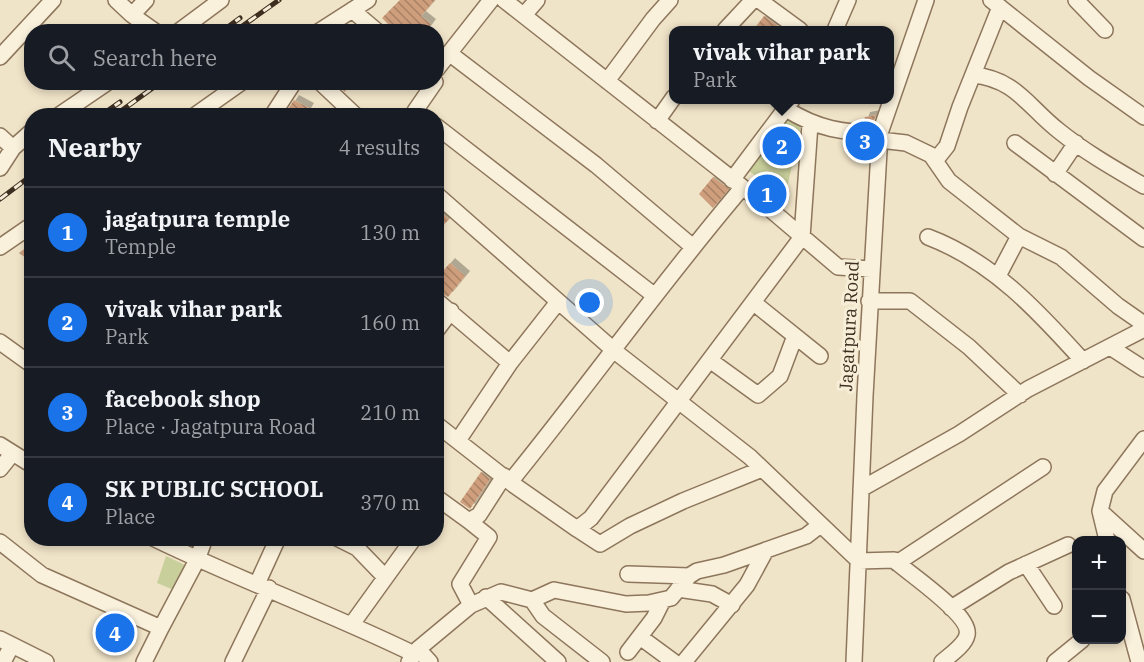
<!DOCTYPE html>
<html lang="en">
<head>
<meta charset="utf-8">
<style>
  body { margin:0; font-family:"IBM Plex Serif",serif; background:#242831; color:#f1f3f6 }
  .controls { position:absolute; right:18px; bottom:18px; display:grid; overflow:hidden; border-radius:12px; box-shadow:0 3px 9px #0003 }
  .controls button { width:54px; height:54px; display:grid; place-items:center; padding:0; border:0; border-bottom:2px solid #363941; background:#171b24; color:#f1f3f6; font:30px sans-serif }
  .you { position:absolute; left:590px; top:303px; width:21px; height:21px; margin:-15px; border:4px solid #fff; border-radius:50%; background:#1a73e8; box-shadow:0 0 0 9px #1a73e833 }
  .badge { display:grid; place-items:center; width:39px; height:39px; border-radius:50%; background:#1a73e8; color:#fff; font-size:20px; font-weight:700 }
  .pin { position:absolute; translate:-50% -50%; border:3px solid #fff; box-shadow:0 2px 6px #0006 }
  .popup { position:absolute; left:669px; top:26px; width:225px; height:78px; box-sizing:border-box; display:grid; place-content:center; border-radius:12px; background:#171b24; filter:drop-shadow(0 2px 4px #0005); font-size:20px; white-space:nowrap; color:#9ea1a6 }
  .popup b { font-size:22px; color:#f1f3f6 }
  .popup::after { content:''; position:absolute; left:50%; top:100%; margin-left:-12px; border:12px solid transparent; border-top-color:#171b24 }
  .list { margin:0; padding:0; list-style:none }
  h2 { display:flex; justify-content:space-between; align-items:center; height:78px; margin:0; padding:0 24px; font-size:26px }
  h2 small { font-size:20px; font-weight:400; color:#9ea1a6 }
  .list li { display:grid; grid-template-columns:39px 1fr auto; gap:18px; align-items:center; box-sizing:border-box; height:90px; padding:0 24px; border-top:2px solid #363941 }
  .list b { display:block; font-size:22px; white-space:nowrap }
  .list p { margin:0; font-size:20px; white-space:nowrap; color:#9ea1a6 }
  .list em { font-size:20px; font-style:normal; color:#9ea1a6 }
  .icon { flex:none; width:33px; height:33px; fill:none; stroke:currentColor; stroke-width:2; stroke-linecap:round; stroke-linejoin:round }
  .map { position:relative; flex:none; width:1144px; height:662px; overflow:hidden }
  .search { position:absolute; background:#171b24; box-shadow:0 3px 9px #0003; left:24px; top:24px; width:420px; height:66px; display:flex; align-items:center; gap:15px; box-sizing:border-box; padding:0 21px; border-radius:24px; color:#9ea1a6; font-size:22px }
  .panel { position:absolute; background:#171b24; box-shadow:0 3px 9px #0003; left:24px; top:108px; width:420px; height:438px; border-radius:24px }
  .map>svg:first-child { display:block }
  .park { fill:#c9cf9b }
  .building { fill:url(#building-back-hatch); filter:url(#shadow) }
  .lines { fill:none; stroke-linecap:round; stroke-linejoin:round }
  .minor-casing { stroke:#8d765c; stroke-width:18 }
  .minor { stroke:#faf1dc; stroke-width:15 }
  .rail-casing { stroke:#3d2e20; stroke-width:5 }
  .rail { stroke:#f7eed8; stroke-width:3; stroke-dasharray:9; stroke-linecap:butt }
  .labels { text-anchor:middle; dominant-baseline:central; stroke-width:6; stroke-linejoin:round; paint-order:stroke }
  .street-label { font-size:18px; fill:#3d2e20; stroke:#f7eed8 }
</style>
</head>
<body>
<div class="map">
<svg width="1144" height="662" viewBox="0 0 1144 662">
  <defs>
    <pattern id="building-back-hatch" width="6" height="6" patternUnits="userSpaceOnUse" patternTransform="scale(1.5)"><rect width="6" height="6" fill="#cf9f7d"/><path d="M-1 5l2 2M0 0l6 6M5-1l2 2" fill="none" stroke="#a98266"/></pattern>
    <filter id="shadow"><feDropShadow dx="5" dy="-5" stdDeviation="0" flood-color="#0004"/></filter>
  </defs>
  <rect width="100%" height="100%" fill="#f0e4c8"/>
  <path class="park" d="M790,114L802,121L785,197L749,171Z
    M166,556L185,565L174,590L157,583Z"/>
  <path class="building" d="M400,0H435L421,16L431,24L425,32H396L382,18Z
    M764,16L781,28L779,30H753Z
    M335,82H350L345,92Z
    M294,100L309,108L304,116L284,115Z
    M876,115L873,123H863L865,117Z
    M713,177L729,189L713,208L699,194Z
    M764,183L775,188L770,196L760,188Z
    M436,209L449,219L436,233Z
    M32,243V262L19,253Z
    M450,263L465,276L448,297L436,290V279Z
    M481,472L490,479L470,509L460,502Z
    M107,616L134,627L122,654L96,639Z"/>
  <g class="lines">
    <defs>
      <path id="minor" d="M116,0L132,15L146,0
        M504,0L764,204L838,267L871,269
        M759,0L800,30
        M991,0L1089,78L1144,117
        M1076,0L1105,30
        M352,10L378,32
        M132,15L156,32
        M524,15L537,0
        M725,30L753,0
        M835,30L848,0
        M178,32L221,0
        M318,32L368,0
        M449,53L596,165L693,247
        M0,57L53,0
        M436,70L491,0
        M973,75C1016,79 1028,107 1059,131C1085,152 1115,169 1144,186
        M607,81L653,19L670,0
        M320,82L356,116
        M786,109C818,129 843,133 880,133
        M58,116L108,82
        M194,116L242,82
        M272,116L294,82
        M422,116L415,111L435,82
        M657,121L674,97
        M436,126L655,296
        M0,136L13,148
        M880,140L906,143L931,155L949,181L1019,236L1061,257L1118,306L1144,324
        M1015,143L1144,239
        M935,161L947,146L960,107L1000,7
        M0,168L13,148L32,131
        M1055,174L1076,143
        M732,180L792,100
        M436,194L617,353L750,457L859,561L894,560C909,574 972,615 967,635C965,645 950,655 942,662
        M928,237C992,261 1038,311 1083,361
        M0,247L32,225
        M998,276L1019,236
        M436,300L510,363
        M869,301H910L969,347L1020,395
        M754,303L820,356
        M436,331L451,311
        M0,342L32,365
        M1110,347L1144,369
        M711,361L758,395L780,376L795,336
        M436,424L514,485L577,529L591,518L802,237L810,124
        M459,439L510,363L558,302
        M0,445L32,465
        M0,469L12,454
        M510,482C589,385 661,283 742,188
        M861,489L959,434L1028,389L1144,329
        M436,497L469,521L479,515L504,476
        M1100,511L1144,551
        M469,521L489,537L460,584L471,605
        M577,529L600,544L630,526L683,501L762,469
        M153,538C239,580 328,612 414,654
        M337,538L357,548L385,577
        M1107,540L1100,511L1105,491L1144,439
        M0,542L42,575L161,628L144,662
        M897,563L1043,467
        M1026,564L1054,606
        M628,574L689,576
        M257,584L278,538
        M678,589L712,594L732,605
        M486,597L558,662
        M1122,599L1139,662
        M532,600L543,616L602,662
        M951,608L1009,572L1068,545
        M352,624L414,538
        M161,628L197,560L205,538
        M640,637L674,662
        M0,639L46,662
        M418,649L430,662
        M628,652L654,618L663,600
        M3,662L11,647
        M233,662L269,588
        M409,662L418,649L471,605L501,592L532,600L554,590L626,604L649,603L671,598L689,576L697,571L724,565L806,536L819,526
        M684,662L747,585L766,550
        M854,662L865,396L880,133L926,0
        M1055,662L1082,640"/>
    </defs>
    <use href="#minor" class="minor-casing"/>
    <use href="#minor" class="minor"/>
    <defs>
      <path id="rail" d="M221,32L240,18
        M234,32L279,0
        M100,116L120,102
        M114,116L161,82
        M0,199L32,175"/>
    </defs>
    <use href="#rail" class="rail-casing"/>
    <use href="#rail" class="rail"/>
  </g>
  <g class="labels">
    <g class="street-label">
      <text transform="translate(849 326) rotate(-87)">Jagatpura Road</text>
    </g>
  </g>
</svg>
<div class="controls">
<button>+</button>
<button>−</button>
</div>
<div class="you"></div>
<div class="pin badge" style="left:767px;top:194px">1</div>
<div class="pin badge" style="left:782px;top:146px">2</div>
<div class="popup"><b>vivak vihar park</b>Park</div>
<div class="pin badge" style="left:865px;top:141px">3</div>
<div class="pin badge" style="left:115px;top:633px">4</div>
<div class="search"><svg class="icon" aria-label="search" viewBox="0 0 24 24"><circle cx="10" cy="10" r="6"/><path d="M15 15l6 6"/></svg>Search here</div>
<section class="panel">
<h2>Nearby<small>4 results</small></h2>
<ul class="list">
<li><span class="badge">1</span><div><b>jagatpura temple</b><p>Temple</p></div><em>130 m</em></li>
<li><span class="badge">2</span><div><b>vivak vihar park</b><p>Park</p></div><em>160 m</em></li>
<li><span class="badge">3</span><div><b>facebook shop</b><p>Place · Jagatpura Road</p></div><em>210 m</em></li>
<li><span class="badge">4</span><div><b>SK PUBLIC SCHOOL</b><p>Place</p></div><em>370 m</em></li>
</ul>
</section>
</div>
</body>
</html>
